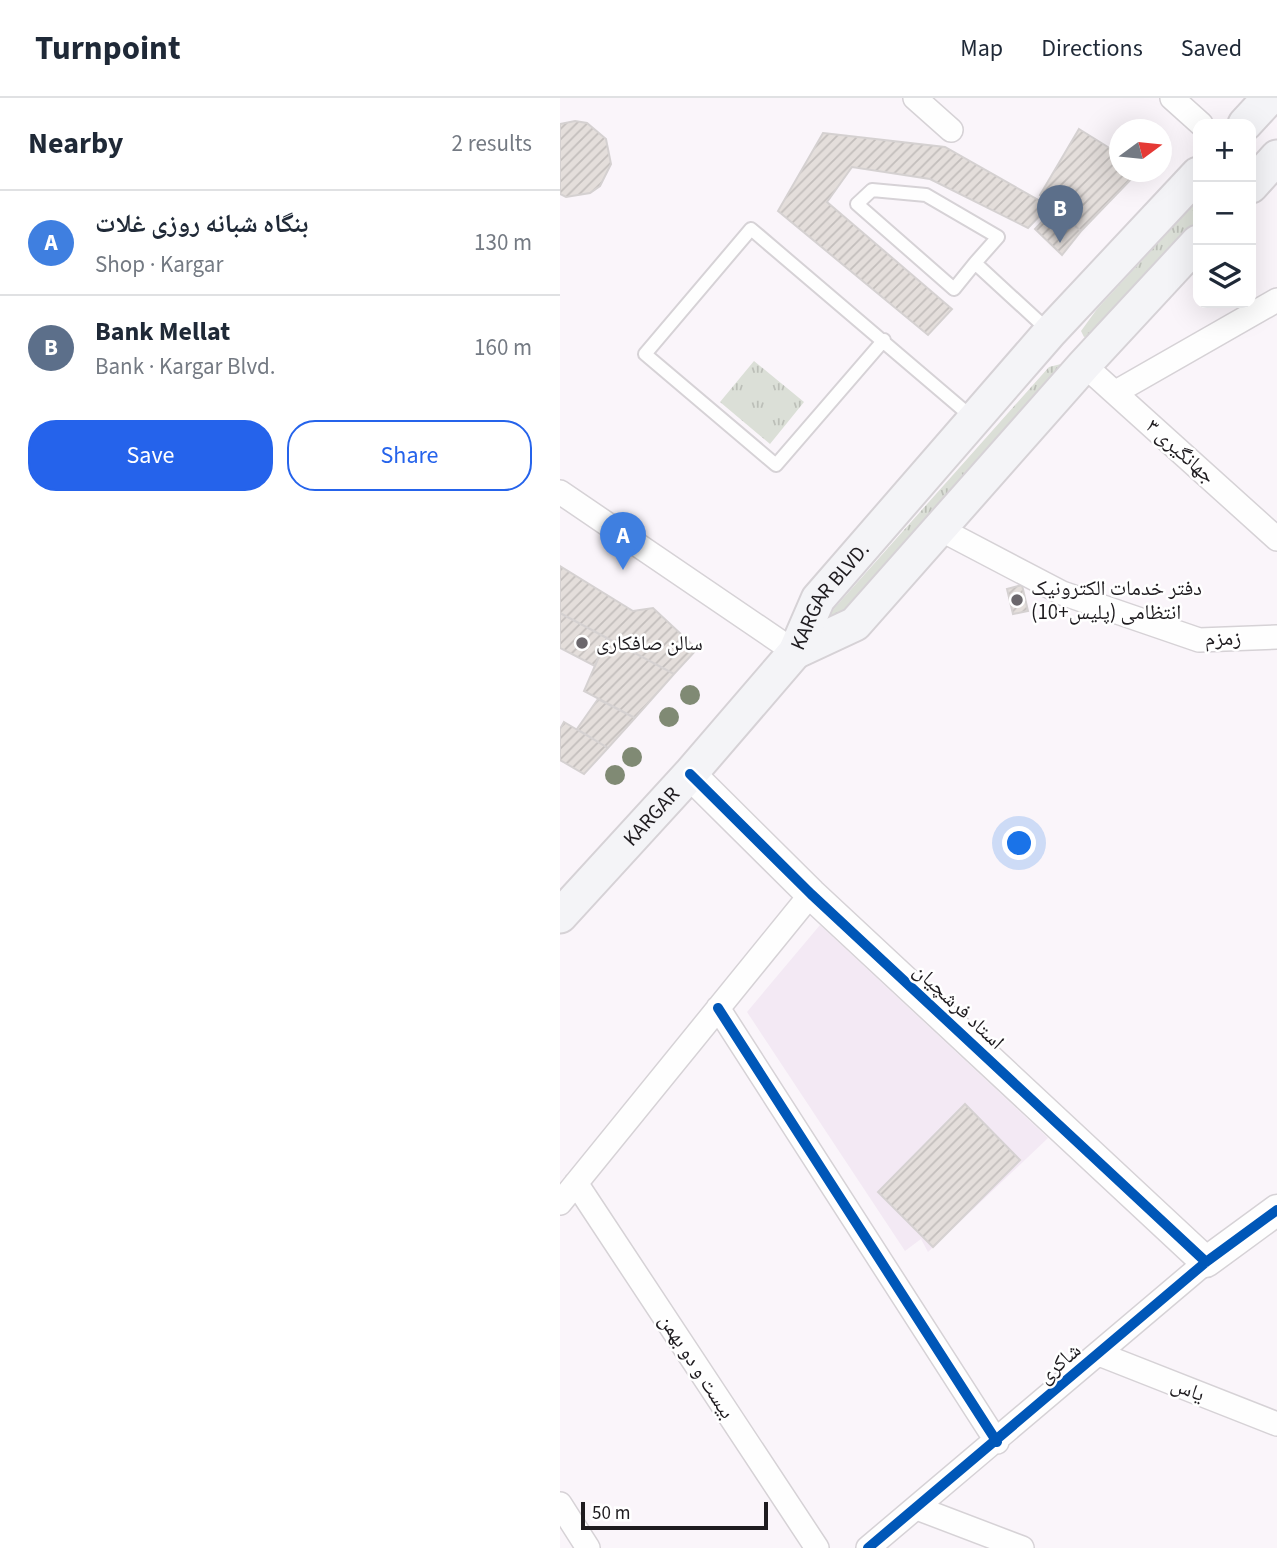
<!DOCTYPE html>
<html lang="en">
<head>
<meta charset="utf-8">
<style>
  body { margin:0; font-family:"Source Sans 3","Noto Naskh Arabic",sans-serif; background:#f6f6f7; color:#1f2937 }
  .controls { position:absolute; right:21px; top:21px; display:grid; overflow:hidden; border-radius:14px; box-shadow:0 7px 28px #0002 }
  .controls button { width:63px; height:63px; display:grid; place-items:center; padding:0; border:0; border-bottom:2px solid #e0e1e3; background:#fff; color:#1f2937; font:35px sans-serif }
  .compass { position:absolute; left:549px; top:21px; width:63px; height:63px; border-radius:50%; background:#fff; box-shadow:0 7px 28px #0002; rotate:75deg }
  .scale { position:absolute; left:21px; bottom:18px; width:187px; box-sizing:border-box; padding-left:7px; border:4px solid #1e1b1f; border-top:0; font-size:19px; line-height:24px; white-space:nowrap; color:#1e1b1f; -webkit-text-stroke:5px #fff; paint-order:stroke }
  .you { position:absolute; left:460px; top:746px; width:24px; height:24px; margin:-18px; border:5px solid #fff; border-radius:50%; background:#1a73e8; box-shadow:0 0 0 10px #1a73e833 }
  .badge { display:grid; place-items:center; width:46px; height:46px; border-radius:50%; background:#2563eb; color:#fff; font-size:23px; font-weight:700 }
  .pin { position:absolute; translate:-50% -58px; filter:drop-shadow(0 2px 4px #0008) }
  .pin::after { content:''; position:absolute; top:37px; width:24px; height:21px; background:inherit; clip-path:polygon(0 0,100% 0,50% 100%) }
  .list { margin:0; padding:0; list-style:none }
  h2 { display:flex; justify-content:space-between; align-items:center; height:91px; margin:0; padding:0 28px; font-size:30px }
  h2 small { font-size:23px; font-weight:400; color:#747a83 }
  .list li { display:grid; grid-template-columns:46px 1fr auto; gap:21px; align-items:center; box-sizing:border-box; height:105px; padding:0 28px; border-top:2px solid #e0e1e3 }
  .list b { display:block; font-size:26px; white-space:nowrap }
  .list p { margin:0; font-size:23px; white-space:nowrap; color:#747a83 }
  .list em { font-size:23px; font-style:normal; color:#747a83 }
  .actions { display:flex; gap:14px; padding:21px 28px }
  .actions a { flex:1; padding:16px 0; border:2px solid #2563eb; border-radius:28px; text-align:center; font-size:24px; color:#2563eb }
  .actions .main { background:#2563eb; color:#fff }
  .icon { flex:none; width:38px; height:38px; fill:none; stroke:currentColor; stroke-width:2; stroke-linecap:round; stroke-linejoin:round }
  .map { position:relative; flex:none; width:717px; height:1450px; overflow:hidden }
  header { display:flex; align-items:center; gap:42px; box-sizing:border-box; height:98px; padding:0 35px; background:#fff; border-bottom:2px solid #e0e1e3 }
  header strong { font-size:33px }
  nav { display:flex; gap:38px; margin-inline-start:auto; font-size:24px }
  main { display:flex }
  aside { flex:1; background:#fff }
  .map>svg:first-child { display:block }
  .built { fill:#f3e9f4 }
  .grass { fill:url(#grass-tufts) }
  .building { fill:url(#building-hatch); stroke:#d5d1d1; stroke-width:2 }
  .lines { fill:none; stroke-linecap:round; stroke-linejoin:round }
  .service-casing { stroke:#d6d2d6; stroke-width:16 }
  .minor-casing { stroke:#d6d2d6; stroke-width:26 }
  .tertiary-casing { stroke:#d6d2d6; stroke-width:33 }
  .secondary-casing { stroke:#d6d2d6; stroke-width:37 }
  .service { stroke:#fefefe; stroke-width:12 }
  .minor { stroke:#fefefe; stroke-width:23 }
  .tertiary { stroke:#fefefe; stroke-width:30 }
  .secondary { stroke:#f4f4f7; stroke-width:33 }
  .cycleway-casing { stroke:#fff; stroke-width:15 }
  .cycleway { stroke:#0057b8; stroke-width:10 }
  .tree { fill:#808a74 }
  .poi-dot { fill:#6b676c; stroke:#fff; stroke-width:2.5 }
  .labels { text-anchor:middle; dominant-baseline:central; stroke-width:5; stroke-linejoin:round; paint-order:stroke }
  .street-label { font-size:21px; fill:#1e1b1f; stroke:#fff }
  .poi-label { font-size:21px; fill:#1e1b1f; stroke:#fff; text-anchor:start }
</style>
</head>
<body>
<header>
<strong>Turnpoint</strong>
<nav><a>Map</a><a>Directions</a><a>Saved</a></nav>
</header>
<main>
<aside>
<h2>Nearby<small>2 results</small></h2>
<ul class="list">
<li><span class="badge" style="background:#3f7fe0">A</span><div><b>بنگاه شبانه روزی غلات</b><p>Shop · Kargar</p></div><em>130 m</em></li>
<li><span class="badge" style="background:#5c6f8a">B</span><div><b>Bank Mellat</b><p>Bank · Kargar Blvd.</p></div><em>160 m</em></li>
</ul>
<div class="actions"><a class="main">Save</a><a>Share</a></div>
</aside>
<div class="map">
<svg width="717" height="1450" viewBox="0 0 717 1450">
  <defs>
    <pattern id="grass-tufts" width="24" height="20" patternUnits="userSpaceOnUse" patternTransform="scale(1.75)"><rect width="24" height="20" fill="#dbdfd7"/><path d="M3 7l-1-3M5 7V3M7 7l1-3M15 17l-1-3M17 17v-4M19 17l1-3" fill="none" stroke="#bcbfb8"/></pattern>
    <pattern id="building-hatch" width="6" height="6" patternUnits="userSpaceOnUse" patternTransform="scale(1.75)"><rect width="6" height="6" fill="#e4dedb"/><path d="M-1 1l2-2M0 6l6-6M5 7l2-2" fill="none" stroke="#c3bebc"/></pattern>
  </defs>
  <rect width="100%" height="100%" fill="#faf5fa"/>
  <path class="built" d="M260,827L488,1040L368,1154L361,1141L345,1153L187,914Z"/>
  <path class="grass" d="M638,102V121L532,237L524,239L521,233L537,211Z
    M194,263L244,304L210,346L160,304Z
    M505,265L283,524L265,529L271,514L489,269Z"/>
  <path class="building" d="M15,23L27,25L46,41L51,66L40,88L30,95L6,99L0,96V26Z
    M519,31L559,56V74H578L521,133L480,97Z
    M263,35L385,49L489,108L468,130L370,81L292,69L267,104L392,211L368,237L218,113Z
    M495,110L521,133L502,157L475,131Z
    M0,468L73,513L93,510L137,551L114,576L0,515Z
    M462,487L468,513L453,516L447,491Z
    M0,515L47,540L35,568L0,550Z
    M47,540L114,576L75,620L24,593Z
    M38,601L75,620L48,650L17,631Z
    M4,624L48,650L24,676L0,662V631Z
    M405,1006L460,1062L373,1149L318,1094Z"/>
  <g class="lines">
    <defs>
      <path id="service" d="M415,165L394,191L297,106L312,92L366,97L438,139L415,165L490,234
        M324,242L216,367L85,256L191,131L414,321"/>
      <path id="minor" d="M355,0L391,32
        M612,0L641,26
        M524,267L717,441
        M556,294L717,202
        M0,394L235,554
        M380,431L502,495L639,542L717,539
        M158,910L437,1344
        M16,1085L257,1450
        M0,1105L251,796
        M539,1256L717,1326
        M0,1406L28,1450
        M357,1410L462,1450
        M308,1450L646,1164"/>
      <path id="tertiary" d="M130,676L251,796L646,1164L717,1112"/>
      <g id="secondary">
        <path d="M685,26L709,0"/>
        <path d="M691,88L717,59"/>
        <path d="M235,554L295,526L524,267L638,144"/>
        <path id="s1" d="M0,818L130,676L235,554L258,501L490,234L638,76"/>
      </g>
    </defs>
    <use href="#service" class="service-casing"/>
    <use href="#minor" class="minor-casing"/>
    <use href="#tertiary" class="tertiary-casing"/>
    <use href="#secondary" class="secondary-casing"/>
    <use href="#service" class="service"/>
    <use href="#minor" class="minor"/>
    <use href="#tertiary" class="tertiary"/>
    <use href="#secondary" class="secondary"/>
    <defs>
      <path id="cycleway" d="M130,676L251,796L646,1164
        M158,910L437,1344
        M308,1450L646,1164L717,1112"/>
    </defs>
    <use href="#cycleway" class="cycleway-casing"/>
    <use href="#cycleway" class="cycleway"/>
  </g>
  <g class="tree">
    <circle cx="130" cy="597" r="10"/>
    <circle cx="109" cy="619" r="10"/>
    <circle cx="72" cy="659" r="10"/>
    <circle cx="55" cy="677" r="10"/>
  </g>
  <g class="poi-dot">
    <circle cx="457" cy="502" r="7"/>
    <circle cx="22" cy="545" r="7"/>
  </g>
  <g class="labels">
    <g class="street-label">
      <text transform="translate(621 353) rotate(42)">جهانگیری ۳</text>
      <text stroke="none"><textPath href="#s1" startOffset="420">KARGAR BLVD.</textPath></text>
      <text transform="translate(663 540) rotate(-1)">زمزم</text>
      <text stroke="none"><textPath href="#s1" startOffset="135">KARGAR</textPath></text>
      <text transform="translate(399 908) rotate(43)">استاد فرشچیان</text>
      <text transform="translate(499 1265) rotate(-41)">شاکری</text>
      <text transform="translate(137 1268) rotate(57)">بیست و دو بهمن</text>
      <text transform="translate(628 1291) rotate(21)">یاس</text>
    </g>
    <g class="poi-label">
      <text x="471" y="490">دفتر خدمات الکترونیک<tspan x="471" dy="24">انتظامی (پلیس+10)</tspan></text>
      <text x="36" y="545">سالن صافكارى</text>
    </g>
  </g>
</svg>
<div class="controls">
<button>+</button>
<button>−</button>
<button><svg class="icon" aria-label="layers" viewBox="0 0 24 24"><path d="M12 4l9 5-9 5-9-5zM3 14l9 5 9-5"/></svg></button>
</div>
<svg class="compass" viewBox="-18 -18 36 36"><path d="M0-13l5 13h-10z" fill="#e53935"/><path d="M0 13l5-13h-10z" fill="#747a83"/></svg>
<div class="scale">50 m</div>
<div class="you"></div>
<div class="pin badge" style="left:63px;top:472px;background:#3f7fe0">A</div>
<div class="pin badge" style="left:500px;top:145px;background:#5c6f8a">B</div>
</div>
</main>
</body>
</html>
